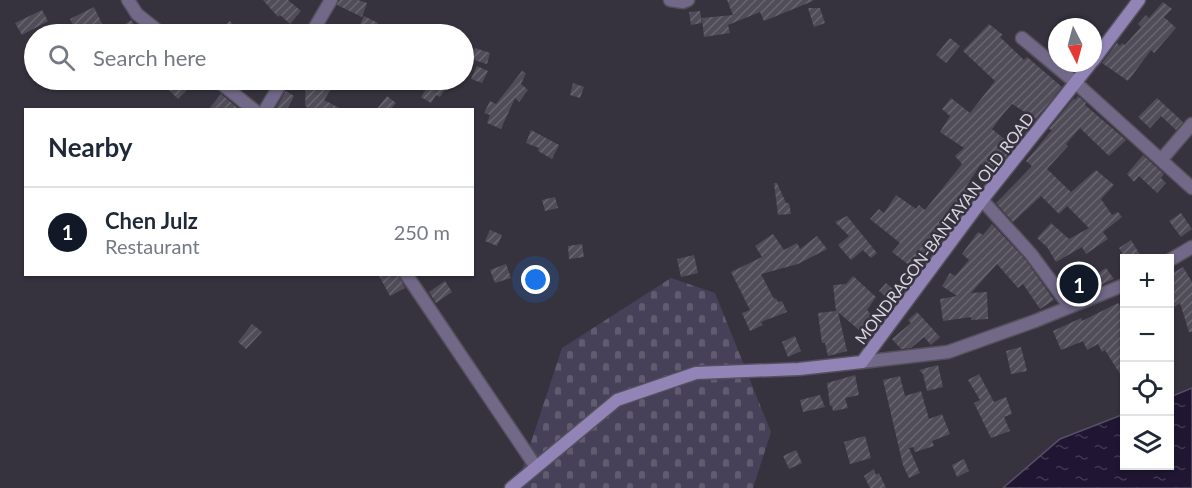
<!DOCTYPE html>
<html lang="en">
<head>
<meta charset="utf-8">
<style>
  body { margin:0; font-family:Lato,sans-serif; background:#f2f2f3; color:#1f2937 }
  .controls { position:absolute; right:18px; bottom:18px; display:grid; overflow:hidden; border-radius:0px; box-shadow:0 2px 4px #0004 }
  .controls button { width:54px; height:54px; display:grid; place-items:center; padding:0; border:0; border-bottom:2px solid #e0e1e3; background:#fff; color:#1f2937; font:30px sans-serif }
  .compass { position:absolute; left:1048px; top:18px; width:54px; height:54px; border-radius:50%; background:#fff; box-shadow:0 2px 4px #0004; rotate:174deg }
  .you { position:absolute; left:536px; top:280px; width:21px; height:21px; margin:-15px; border:4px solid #fff; border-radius:50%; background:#1a73e8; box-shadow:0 0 0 9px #1a73e833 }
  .badge { display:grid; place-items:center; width:39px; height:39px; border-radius:50%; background:#111827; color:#fff; font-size:20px; font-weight:700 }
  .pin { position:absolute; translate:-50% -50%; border:3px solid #fff; box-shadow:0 2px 6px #0006 }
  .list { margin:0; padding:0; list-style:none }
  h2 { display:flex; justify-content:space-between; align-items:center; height:78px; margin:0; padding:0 24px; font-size:26px }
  h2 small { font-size:20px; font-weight:400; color:#747a83 }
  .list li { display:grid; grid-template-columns:39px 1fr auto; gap:18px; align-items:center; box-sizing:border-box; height:90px; padding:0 24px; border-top:2px solid #e0e1e3 }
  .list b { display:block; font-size:22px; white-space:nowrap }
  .list p { margin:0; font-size:20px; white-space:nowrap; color:#747a83 }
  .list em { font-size:20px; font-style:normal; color:#747a83 }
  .icon { flex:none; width:33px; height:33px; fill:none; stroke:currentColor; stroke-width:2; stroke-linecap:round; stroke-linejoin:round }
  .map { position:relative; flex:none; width:1192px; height:488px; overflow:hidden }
  .search { position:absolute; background:#fff; box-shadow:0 2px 4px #0004; left:24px; top:24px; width:450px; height:66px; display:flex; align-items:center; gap:15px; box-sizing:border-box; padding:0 21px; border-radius:33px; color:#747a83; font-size:22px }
  .panel { position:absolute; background:#fff; box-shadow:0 2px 4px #0004; left:24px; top:108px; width:450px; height:168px; border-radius:0px }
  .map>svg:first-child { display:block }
  .cemetery { fill:url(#cemetery-stones) }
  .water { fill:url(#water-ripples); stroke:#585067; stroke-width:1.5 }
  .building { fill:url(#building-hatch) }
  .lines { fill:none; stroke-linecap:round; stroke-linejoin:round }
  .street-casing { stroke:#53515c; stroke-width:15 }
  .secondary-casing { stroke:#53515c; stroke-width:15 }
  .street { stroke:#726989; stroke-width:12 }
  .secondary { stroke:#9384b8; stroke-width:12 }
  .labels { text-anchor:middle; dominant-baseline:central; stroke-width:5; stroke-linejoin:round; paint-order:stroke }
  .street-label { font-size:16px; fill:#d9d7df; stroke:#36333f }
</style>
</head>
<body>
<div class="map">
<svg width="1192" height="488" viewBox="0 0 1192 488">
  <defs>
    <pattern id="cemetery-stones" width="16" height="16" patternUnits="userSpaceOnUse" patternTransform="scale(1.5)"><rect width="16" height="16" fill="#474059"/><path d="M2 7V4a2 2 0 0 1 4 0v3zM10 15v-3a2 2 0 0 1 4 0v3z" fill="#615b70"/></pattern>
    <pattern id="water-ripples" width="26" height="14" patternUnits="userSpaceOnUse" patternTransform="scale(1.5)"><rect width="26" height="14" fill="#201633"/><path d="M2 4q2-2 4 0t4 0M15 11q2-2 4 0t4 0" fill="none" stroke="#403750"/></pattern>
    <pattern id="building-hatch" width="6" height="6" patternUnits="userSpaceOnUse" patternTransform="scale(1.5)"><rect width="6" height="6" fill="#504d59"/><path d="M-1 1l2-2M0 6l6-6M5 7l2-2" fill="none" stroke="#696670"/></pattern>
  </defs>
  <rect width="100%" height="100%" fill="#36333f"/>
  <path class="cemetery" d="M671,278L715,293L771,432L753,488H516L562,348Z"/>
  <path class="water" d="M1192,388V488H1003L1060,439L1124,414V466H1170V397Z"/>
  <path class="building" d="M263,0H288L301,11L290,24L280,15L278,17Z
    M339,0H358L367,3L362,17L337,5Z
    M727,0H813V1L764,21L760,12L728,25L730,33L704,37L702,18L733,15Z
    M1163,2L1172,9L1164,17L1176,28L1154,53L1151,50L1128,81L1102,63L1117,43L1120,46L1122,43L1125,45L1141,27L1138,24L1146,15L1149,18Z
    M94,7L107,34H77L70,19Z
    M808,8H820L825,23L814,27Z
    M42,10L48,21L22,35L15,23Z
    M700,11L702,23L691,25L689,12Z
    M364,16L378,23L373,34L358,29Z
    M131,20L142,34H111Z
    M230,21L241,34H215Z
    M989,24L1003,35L1000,37L1024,60L1027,57L1062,87L1036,119L1012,104L1004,113L992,129L1014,147L992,173L981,164L967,185L974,191V195L955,219L952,216L935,237L939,241L918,272L892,252L900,243L870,219L879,209L884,213L896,195L916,209L919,205L925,210L962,164L955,156L964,148L940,132L950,116L942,109L951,98L970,113L995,81L963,51Z
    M950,38L960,46L946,63L936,55Z
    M475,48L490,53L487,64L471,59Z
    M477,66L488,71L482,83L471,79Z
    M522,71L526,73L521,84L528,90L519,102L515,98L501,129L487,123L490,115L484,113L490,101L496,104Z
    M159,80H197L178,99Z
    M306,80H337L324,100L343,110H311L305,106Z
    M432,80H451L440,97L436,95L431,103L421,97Z
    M573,83L584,87L580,98L570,95Z
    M286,91L294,96L287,110H275Z
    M221,94L240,110H208Z
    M387,96L396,103L390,110H376Z
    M1078,96L1086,103L1085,105L1126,140L1109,156L1080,128L1066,144L1068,146L1047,169L1071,192L1096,170L1114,185L1101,199L1112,215L1118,212L1122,217L1103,232L1108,239L1086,254L1082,247L1056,262L1047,247L1037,238L1051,223L1069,239L1089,228L1067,206L1059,214L1041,196L1013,222L996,203L1032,166L1026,161L1052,130L1049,129L1074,98L1075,100Z
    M1157,98L1183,122L1176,130L1161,116L1150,128L1138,117Z
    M531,130L559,145L552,159L538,151L539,148L526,143Z
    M1143,155L1164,174L1161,178L1166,183L1157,193L1139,176L1134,182L1127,174Z
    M774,183H777L786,203H789L791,214L778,215Z
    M555,197L558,208L545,211L542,200Z
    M1181,213L1192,229L1181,237L1169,221Z
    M847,216L877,253L871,258L861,248L863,250L851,260L838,245L849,236L835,222Z
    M992,224L1025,259L1054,300L1040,309L1023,284L1018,288L997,264L971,293L987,292L988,319L971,320V317L943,321L940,299L957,296L942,286L950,273L955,276L969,260L962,254L978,232L983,235Z
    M490,230L502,235L497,246L485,241Z
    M773,234L784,250L797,243L800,249L817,236L827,249L798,264L761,274L774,299L776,298L778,302L782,301L787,312L761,322L763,325L750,331L742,313L750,310L731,272L762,257L755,246Z
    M1131,240L1142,258H1125L1119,248Z
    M582,244L584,257L569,259L568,246Z
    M694,255L698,273L681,277L677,259Z
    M506,264L511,278L495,283L490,270Z
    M1183,267L1192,282V332H1189L1180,303L1170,310V275Z
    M1106,268L1114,279L1098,286L1092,277Z
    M378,274H398L405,288L390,296Z
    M853,276L876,297L867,310L872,315L859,330L838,312L847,351L828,356L825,343H822L818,313L836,311L833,285L846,284Z
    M445,281L452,292L436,303L429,292Z
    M886,283L901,296L894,304L879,291Z
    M1118,303L1125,313V382L1105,350L1102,352L1098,344L1087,350L1083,341L1061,350L1053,331L1081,318L1082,321Z
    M917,312L940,337L931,345L924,337L911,348L901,349L892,339L911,323L908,320Z
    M252,324L262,332L246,349L238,342Z
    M795,336L801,351L788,357L782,342Z
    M1021,347L1027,371L1011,374L1006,351Z
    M938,365L943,387L927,391L923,374L919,370Z
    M979,374L994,402L1006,397L1012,414L1004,417L1010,431L991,438L974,403L980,400L968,380Z
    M855,375L859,395L845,398L848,408L833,411L832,406H830L827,383Z
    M900,376L905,396L921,391L929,419L942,414L950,434L932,441L934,446L915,452L913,447L909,448L920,473L909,478L903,465L883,380Z
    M820,395L825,407L803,412L800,400Z
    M865,436L871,458L850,464L844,442Z
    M796,450L802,463L789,469L783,456Z
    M964,459L969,471L957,477L952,465Z
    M874,469L876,475L879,473L886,488H870L864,476Z"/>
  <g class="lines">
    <defs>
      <path id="street" d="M128,0L137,14L162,34
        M670,0L683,2L688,0
        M311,34L331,0
        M1022,38L1076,83L1192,188
        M217,80L254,110
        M265,110L283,80
        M1161,160L1192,124
        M982,200L1031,254L1070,307
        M1170,260L1192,247
        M406,274L536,467
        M862,362L948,352L1035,321L1124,285"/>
      <path id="secondary" d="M1093,61L1139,0
        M511,488L617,400L696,373L799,369L862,362L982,200L1091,63"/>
    </defs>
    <use href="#street" class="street-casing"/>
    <use href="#secondary" class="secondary-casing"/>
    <use href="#street" class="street"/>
    <use href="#secondary" class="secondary"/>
  </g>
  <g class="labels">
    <g class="street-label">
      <text transform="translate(944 228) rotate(-53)">MONDRAGON-BANTAYAN OLD ROAD</text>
    </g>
  </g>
</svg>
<div class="controls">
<button>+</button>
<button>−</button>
<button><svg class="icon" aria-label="locate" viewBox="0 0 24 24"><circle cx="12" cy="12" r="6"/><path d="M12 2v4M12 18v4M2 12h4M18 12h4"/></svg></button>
<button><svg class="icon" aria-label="layers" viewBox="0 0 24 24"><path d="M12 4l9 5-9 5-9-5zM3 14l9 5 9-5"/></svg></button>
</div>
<svg class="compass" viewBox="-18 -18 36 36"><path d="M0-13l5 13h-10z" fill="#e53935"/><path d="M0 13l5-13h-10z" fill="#747a83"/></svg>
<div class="you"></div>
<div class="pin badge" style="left:1079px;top:284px">1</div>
<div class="search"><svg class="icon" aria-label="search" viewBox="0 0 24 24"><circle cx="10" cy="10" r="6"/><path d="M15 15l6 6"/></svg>Search here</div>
<section class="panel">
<h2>Nearby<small></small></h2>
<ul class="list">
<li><span class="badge">1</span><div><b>Chen Julz</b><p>Restaurant</p></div><em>250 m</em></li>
</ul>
</section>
</div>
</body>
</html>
